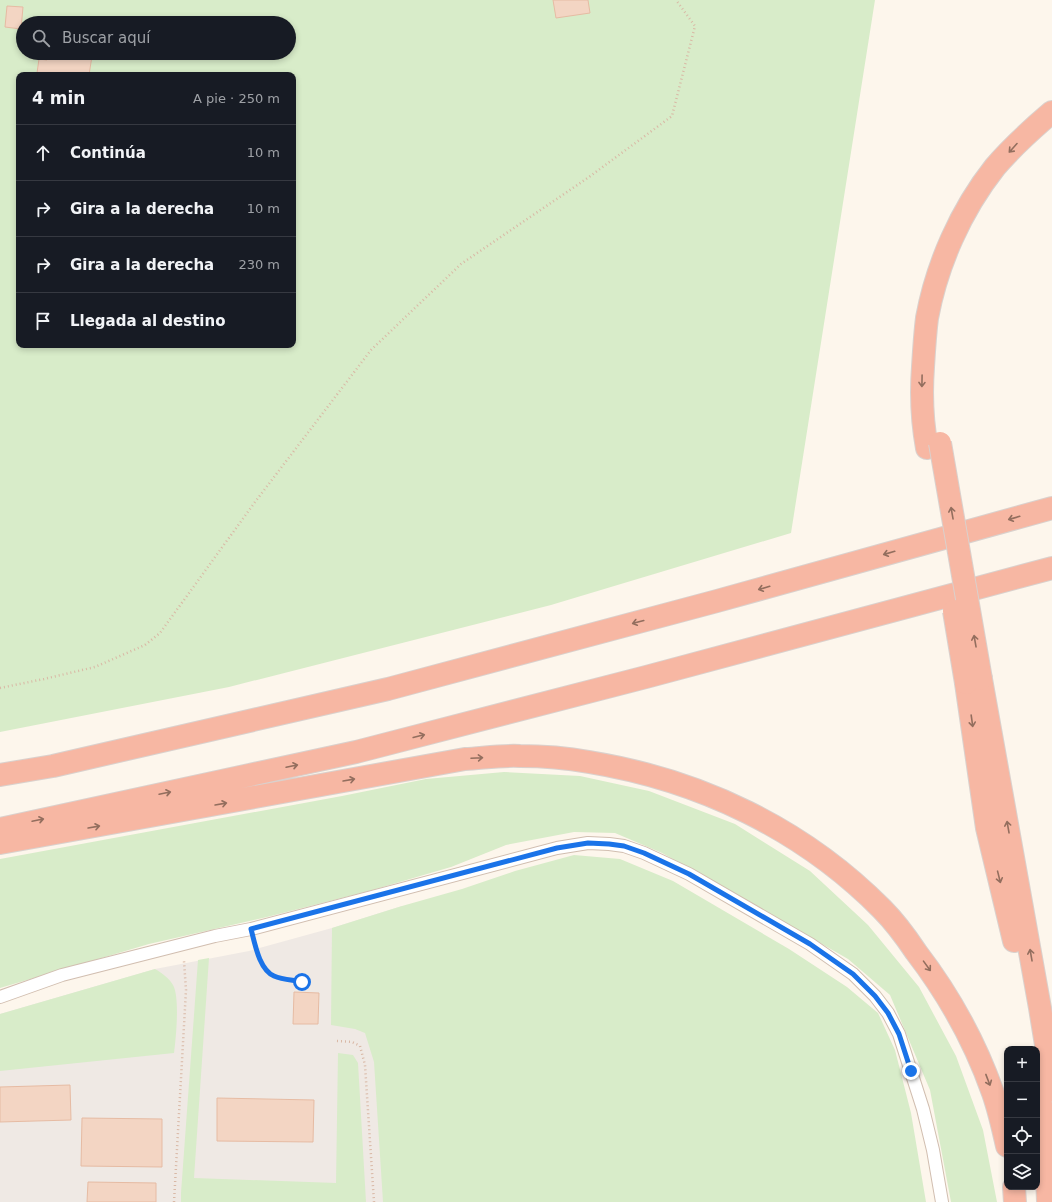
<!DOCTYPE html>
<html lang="es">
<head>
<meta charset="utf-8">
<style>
  body { margin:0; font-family:"DejaVu Sans",sans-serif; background:#242831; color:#f1f3f6 }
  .controls { position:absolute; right:12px; bottom:12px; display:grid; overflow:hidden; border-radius:8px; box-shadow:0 2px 6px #0003 }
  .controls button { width:36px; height:36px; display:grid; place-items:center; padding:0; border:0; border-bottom:1px solid #363941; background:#171b24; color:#f1f3f6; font:20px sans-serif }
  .stop { position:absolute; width:12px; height:12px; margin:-9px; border:3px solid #1a73e8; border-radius:50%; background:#fff }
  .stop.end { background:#1a73e8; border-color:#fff; box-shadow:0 1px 4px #0008 }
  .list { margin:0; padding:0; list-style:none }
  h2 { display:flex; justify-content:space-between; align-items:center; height:52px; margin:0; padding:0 16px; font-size:17px }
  h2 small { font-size:13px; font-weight:400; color:#9ea1a6 }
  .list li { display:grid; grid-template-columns:26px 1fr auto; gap:12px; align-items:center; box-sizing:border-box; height:56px; padding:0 16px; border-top:1px solid #363941 }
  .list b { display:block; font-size:15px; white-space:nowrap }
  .list em { font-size:13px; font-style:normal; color:#9ea1a6 }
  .icon { flex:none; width:22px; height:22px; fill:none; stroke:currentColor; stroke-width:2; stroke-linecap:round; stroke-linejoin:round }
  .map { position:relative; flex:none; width:1052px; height:1202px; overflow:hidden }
  .search { position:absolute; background:#171b24; box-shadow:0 2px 6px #0003; left:16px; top:16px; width:280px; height:44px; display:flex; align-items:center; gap:10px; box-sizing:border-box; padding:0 14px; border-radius:22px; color:#9ea1a6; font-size:15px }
  .panel { position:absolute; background:#171b24; box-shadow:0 2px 6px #0003; left:16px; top:72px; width:280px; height:276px; border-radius:8px }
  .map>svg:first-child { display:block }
  .industrial { fill:#efe9e4 }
  .green { fill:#d8ecc9; fill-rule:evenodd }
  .building { fill:#f3d5c3; stroke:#e6bba3 }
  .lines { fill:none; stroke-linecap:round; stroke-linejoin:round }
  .service-casing { stroke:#d1beb0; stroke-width:14 }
  .motorway-casing { stroke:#dad1cd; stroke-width:24 }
  .path { stroke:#d9b8a5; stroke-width:2.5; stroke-dasharray:1 3; stroke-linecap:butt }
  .service { stroke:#fff; stroke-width:12 }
  .motorway { stroke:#f7b7a3; stroke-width:22 }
  .motorway-bridge-casing { stroke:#dad1cd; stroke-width:24; stroke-linecap:butt }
  .motorway-bridge { stroke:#f7b7a3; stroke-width:22 }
  .oneway { stroke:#936e5e }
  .route { stroke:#1a73e8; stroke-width:5 }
</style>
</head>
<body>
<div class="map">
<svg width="1052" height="1202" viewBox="0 0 1052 1202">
  <rect width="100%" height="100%" fill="#fdf6ec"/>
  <path class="industrial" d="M402,906L409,1202H0V1014L155,969L249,951L332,928Z"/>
  <path class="green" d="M0,0H875L791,533L551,605L229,687L0,732ZM23,23H289V53H23ZM19,75H293V345H19Z
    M504,772L580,776L649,791L735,824L810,871L868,925L919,987L956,1056L983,1130L997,1202H951L930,1090L890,995L848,959L728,890L662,853L615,833L574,832L506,845L451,867L369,891L267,917L149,944L0,988V859L342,796L426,779Z
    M574,855L620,859L673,881L789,949L847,987L878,1013L895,1050L911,1113L926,1202H383L374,1062L365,1033L355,1029L331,1025L332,928L402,906L462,889L515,871Z
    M209,958L194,1178L336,1183L338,1053L353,1055L358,1063L366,1202H181V1193L198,960Z
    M155,969C162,973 169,978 173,985C180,997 176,1038 174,1053L0,1071V1014Z"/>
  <path class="building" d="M553,0H588L590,13L556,18Z
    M7,6L23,7L21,29L5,27Z
    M48,53H69L92,56L89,75H50L37,73L39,59L47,60Z
    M294,992L319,993L318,1024H293Z
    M70,1085L71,1120L0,1122V1087Z
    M217,1098L314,1100L313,1142L217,1141Z
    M82,1118L162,1119V1167L81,1166Z
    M88,1182L156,1183V1202H87Z"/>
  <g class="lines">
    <defs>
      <path id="service" d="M0,997L62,975L215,936L251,929L557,848L588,843L609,844L624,846L644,853L689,874L810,944L853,974L875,996L888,1013L899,1034L923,1109L933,1150L942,1202"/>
      <path id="motorway" d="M927,448C922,421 921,394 923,367C924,350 925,334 927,318C937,264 961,210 995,167C1012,147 1032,129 1052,112
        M981,679L1040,1008L1048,1057L1052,1090
        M966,683L987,828L1014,941
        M0,775L53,766L388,689L717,601L1052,508
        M0,829L356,752L646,677L1052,568
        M0,843L465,759C483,758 502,755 520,756C543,756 567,758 589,762C700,780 803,829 882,909C895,922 906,937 916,952C949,995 975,1042 993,1093C999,1110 1003,1128 1007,1146
        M1037,1072L1044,1129L1047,1174L1048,1202
        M1014,1187L1015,1202"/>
    </defs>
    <use href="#service" class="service-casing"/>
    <use href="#motorway" class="motorway-casing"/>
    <path class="path" d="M0,688L44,679L95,667L145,645L160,633L255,502L371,350L461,264L589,177L672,116L695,26L676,0
      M255,945L262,965L274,976L303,982
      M337,1041L352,1042L360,1046L365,1065L374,1202
      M174,1202L186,990L184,961"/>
    <use href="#service" class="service"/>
    <use href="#motorway" class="motorway"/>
    <defs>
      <path id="motorway-bridge" d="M940,443L981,679
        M954,611L966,683"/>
    </defs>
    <use href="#motorway-bridge" class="motorway-bridge-casing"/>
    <use href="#motorway-bridge" class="motorway-bridge"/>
  </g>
  <defs><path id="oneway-shaft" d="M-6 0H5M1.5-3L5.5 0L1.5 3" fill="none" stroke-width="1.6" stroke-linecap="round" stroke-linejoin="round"/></defs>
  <g class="oneway">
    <use href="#oneway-shaft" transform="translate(1013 148) rotate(132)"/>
    <use href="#oneway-shaft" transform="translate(922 381) rotate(91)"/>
    <use href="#oneway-shaft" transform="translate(952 513) rotate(-100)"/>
    <use href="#oneway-shaft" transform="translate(1014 518) rotate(164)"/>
    <use href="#oneway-shaft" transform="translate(889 553) rotate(164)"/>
    <use href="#oneway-shaft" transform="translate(764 588) rotate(164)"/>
    <use href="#oneway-shaft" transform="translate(638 622) rotate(165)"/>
    <use href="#oneway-shaft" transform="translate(975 641) rotate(-100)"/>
    <use href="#oneway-shaft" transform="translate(972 721) rotate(82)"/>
    <use href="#oneway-shaft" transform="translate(419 736) rotate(-14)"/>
    <use href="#oneway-shaft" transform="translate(477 758) rotate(-3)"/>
    <use href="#oneway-shaft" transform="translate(292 766) rotate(-12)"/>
    <use href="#oneway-shaft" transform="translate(349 780) rotate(-10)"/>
    <use href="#oneway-shaft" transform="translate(165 793) rotate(-12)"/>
    <use href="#oneway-shaft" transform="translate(221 804) rotate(-10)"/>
    <use href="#oneway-shaft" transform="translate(38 820) rotate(-12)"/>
    <use href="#oneway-shaft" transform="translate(94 827) rotate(-10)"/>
    <use href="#oneway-shaft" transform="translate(1008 827) rotate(-100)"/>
    <use href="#oneway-shaft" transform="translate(999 877) rotate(76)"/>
    <use href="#oneway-shaft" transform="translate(1031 955) rotate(-100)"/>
    <use href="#oneway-shaft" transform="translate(927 966) rotate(54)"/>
    <use href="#oneway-shaft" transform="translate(988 1080) rotate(69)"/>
  </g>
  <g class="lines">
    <path class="route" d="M302,982C294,980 283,980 274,976C259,969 255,944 251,929L557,848L588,843L609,844L624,846L644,853L689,874L810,944L853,974L875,996L888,1013L899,1034L911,1071"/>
  </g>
</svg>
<div class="controls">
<button>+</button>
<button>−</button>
<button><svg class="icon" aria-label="locate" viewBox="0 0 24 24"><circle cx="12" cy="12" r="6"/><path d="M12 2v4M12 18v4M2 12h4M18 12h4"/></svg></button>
<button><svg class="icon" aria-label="layers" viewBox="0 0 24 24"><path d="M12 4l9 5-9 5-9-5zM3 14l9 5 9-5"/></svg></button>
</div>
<div class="stop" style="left:302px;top:982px"></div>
<div class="stop end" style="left:911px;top:1071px"></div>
<div class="search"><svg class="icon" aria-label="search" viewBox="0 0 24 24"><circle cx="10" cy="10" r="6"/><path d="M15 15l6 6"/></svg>Buscar aquí</div>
<section class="panel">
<h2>4 min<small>A pie · 250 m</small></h2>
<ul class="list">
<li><svg class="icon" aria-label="ahead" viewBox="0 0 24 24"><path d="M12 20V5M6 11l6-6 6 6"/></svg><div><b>Continúa</b></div><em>10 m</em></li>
<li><svg class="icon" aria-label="right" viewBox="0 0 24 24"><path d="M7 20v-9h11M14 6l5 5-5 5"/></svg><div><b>Gira a la derecha</b></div><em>10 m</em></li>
<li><svg class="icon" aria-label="right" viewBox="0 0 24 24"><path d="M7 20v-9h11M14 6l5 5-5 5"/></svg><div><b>Gira a la derecha</b></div><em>230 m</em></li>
<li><svg class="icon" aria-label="arrive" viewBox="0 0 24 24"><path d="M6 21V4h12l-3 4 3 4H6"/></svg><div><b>Llegada al destino</b></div></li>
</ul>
</section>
</div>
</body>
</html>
